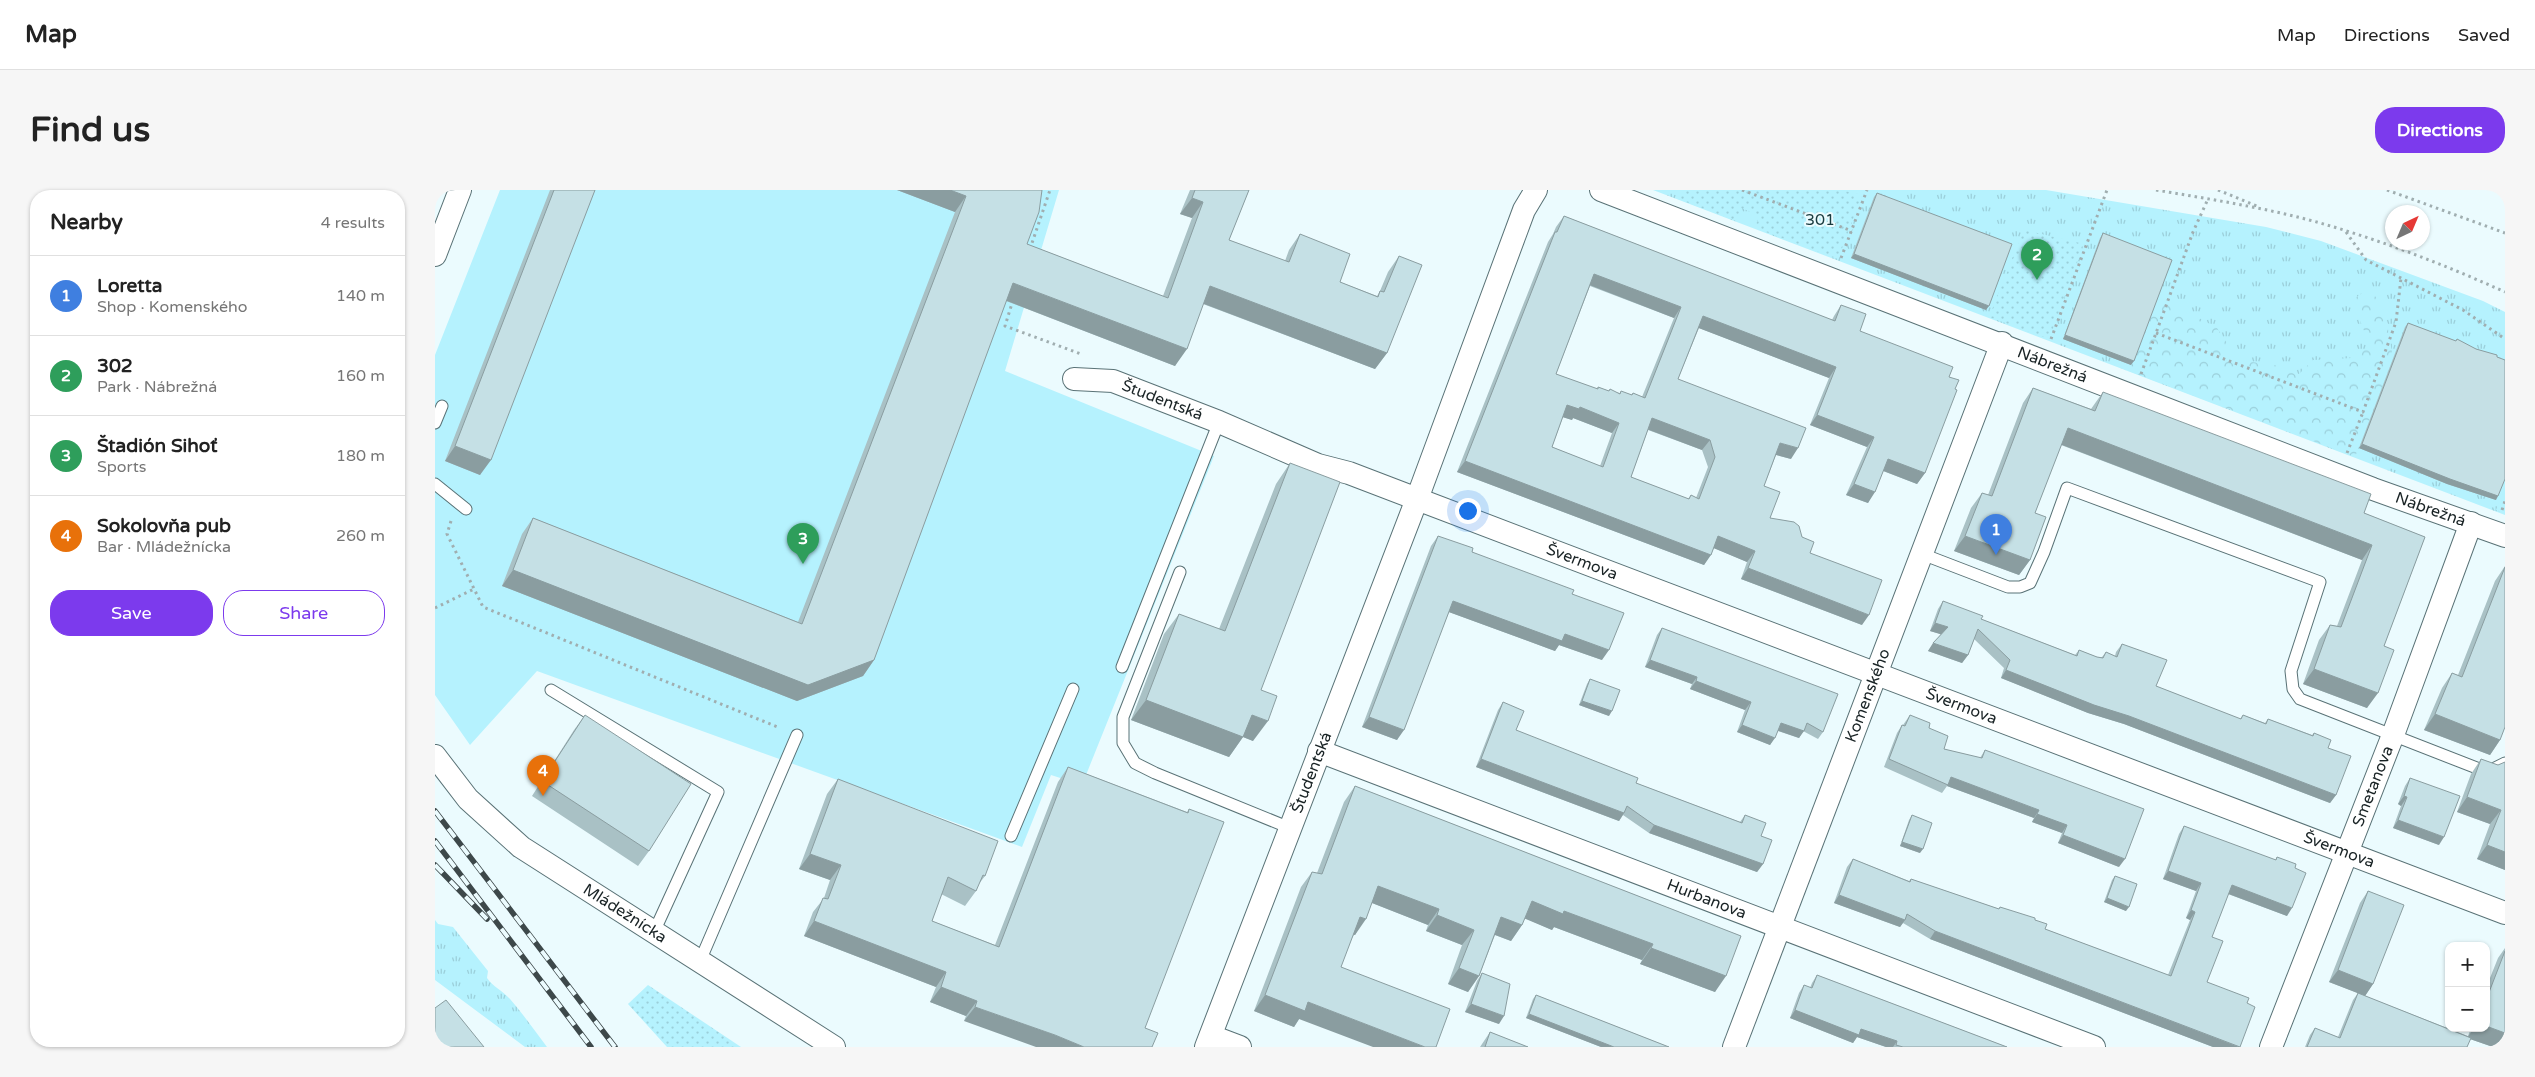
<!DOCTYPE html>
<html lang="en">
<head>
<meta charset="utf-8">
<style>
  body { margin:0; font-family:"Varela Round",sans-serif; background:#f6f6f6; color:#222 }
  .controls { position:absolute; right:15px; bottom:15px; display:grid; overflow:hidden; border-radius:10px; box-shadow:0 1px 4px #0004 }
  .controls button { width:45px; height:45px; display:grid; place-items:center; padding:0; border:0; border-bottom:1px solid #e0e0e0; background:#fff; color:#222; font:25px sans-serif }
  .compass { position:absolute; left:1950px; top:15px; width:45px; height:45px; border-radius:50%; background:#fff; box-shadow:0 1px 4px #0004; rotate:44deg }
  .you { position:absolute; left:1032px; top:320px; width:18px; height:18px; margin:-12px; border:4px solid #fff; border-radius:50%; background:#1a73e8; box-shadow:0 0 0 8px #1a73e833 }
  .badge { display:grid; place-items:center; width:32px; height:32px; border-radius:50%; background:#7c3aed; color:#fff; font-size:16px; font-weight:700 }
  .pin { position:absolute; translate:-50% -41px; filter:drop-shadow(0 1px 2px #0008) }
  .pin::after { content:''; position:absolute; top:26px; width:18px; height:15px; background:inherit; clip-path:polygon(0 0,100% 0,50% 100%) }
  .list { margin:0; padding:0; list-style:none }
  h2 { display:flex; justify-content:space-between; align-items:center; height:65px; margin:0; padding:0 20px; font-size:21px }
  h2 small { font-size:16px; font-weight:400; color:#767676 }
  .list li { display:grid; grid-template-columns:32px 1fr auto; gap:15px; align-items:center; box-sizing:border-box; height:80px; padding:0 20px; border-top:1px solid #e0e0e0 }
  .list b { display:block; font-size:19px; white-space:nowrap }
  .list p { margin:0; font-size:16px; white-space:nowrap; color:#767676 }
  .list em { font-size:16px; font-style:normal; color:#767676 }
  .actions { display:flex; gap:10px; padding:15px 20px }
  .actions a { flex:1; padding:11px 0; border:1px solid #7c3aed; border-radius:20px; text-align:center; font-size:18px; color:#7c3aed }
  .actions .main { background:#7c3aed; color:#fff }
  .map { position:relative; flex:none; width:2070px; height:857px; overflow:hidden; border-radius:20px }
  header { display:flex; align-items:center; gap:30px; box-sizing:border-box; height:70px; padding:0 25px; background:#fff; border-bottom:1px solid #e0e0e0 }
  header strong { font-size:24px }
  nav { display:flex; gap:28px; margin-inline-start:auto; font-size:18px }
  .intro { display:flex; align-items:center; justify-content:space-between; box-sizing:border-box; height:120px; padding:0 30px }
  h1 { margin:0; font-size:35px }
  .button { padding:12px 22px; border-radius:20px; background:#7c3aed; color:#fff; font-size:18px; font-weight:700 }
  main { display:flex; gap:30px; padding:0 30px }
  aside { flex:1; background:#fff; border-radius:20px; box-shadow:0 1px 4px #0004 }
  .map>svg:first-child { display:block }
  .grass { fill:url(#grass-tufts) }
  .forest { fill:url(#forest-crowns) }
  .park { fill:url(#park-dots) }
  .garden { fill:#b5f2fe }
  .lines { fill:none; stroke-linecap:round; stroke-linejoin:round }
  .lane-casing { stroke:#597276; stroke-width:13 }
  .street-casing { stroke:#597276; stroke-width:24 }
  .path { stroke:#a0aeb0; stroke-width:3; stroke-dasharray:2.5 4; stroke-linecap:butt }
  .lane { stroke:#fff; stroke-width:11 }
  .street { stroke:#fff; stroke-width:22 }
  .rail-casing { stroke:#3d484a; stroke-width:5.5 }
  .rail { stroke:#ebfbfe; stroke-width:4; stroke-dasharray:11; stroke-linecap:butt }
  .wall { fill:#a9c1c5; fill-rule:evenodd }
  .shaded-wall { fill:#8a9da0 }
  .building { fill:#c5e0e5; stroke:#8a9da0; fill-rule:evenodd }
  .labels { text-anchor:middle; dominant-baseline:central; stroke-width:4; stroke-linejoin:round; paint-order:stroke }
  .park-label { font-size:16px; fill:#193b40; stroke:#ebfbfe }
  .street-label { font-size:16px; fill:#192325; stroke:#ebfbfe }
</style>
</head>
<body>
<header>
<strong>Map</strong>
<nav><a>Map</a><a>Directions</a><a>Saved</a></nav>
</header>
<div class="intro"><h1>Find us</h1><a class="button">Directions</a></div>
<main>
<aside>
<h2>Nearby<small>4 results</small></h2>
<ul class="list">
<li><span class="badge" style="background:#3f7fe0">1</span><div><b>Loretta</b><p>Shop · Komenského</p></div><em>140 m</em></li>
<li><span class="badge" style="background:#2e9e5b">2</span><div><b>302</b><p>Park · Nábrežná</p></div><em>160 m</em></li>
<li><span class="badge" style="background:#2e9e5b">3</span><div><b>Štadión Sihoť</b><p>Sports</p></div><em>180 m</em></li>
<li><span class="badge" style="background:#e8710a">4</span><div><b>Sokolovňa pub</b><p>Bar · Mládežnícka</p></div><em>260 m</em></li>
</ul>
<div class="actions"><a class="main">Save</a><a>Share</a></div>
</aside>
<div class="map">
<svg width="2070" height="857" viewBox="0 0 2070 857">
  <defs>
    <pattern id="grass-tufts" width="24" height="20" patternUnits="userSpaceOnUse" patternTransform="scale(1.25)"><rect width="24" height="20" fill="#b5f2fe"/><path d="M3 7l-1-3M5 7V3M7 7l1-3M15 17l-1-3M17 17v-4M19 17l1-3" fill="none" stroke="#9bcfda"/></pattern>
    <pattern id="forest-crowns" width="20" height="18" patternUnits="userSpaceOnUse" patternTransform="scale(1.25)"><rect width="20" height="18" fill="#b5f2fe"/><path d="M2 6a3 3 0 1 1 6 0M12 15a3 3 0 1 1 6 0" fill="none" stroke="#9bcfda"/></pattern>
    <pattern id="park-dots" width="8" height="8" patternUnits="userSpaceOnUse" patternTransform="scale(1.25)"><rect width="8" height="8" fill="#b5f2fe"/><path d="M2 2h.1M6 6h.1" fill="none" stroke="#9bcfda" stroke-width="1.8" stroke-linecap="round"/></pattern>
  </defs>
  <rect width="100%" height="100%" fill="#ebfbfe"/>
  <path class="grass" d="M1218,0H1611L1831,37L1886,51L2048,111L2070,122V325Z
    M0,730L3,734L18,737L53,781L52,788C58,797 67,800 75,809C88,824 100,841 112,857H90L0,790Z"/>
  <path class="forest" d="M1935,98L1950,122L1958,168L1920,267L1694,181L1723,105L1782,138L1804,171L1837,174L1863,185L1878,170L1917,168L1935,156L1917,110Z"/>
  <path class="park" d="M1246,0H1406L1427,5L1403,69L1320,38L1324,25L1306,18L1301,31L1243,9Z
    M1589,40L1649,54L1614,149L1554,127Z
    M213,795L306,857H232L193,814Z"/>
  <path class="garden" d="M65,0H624L570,181L779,266L647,595L616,585L587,657L102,481L35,555L0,505V165Z
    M2070,297V323L2061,320Z"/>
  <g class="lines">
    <defs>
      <path id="lane" d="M0,233L7,216
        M0,294L31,319
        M1487,364L1573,397H1585L1595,393L1609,362L1632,298L1885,392L1856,481L1858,499L1865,509L2052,582L2070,573
        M745,382L688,527V553L700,573L720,583L855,638
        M687,477L784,232
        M116,500L283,602L219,742
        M576,646L638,499
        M265,771L362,545"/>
      <g id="street">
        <path id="s1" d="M1166,0L1938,299L2070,346"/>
        <path d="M0,65L25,0"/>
        <path id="s2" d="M639,189L678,191L784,232L883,275L914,283L982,309L2070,723"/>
        <path id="s3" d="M884,561L1659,857"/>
        <path id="s4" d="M0,566L33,609L86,657L399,857"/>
        <path d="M776,846L805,857"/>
        <path id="s5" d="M771,857L982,309L1089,20L1101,0"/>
        <path id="s6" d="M1299,857L1567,153"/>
        <path id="s7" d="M1836,857L1958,545L2036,333"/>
      </g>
    </defs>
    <use href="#lane" class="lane-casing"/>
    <use href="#street" class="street-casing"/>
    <path class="path" d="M1307,0L1417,41
      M1721,0C1774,9 1826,17 1878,31C1943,49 2008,74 2070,102
      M1783,0L1824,17
      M1952,0L2070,43
      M1911,42L1931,70L2028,120L2070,149
      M595,59L615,0
      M1406,68L1432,0
      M578,110L570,136L646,164
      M1721,143L1928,222L1961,132L1966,88
      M1616,149L1672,0
      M1706,184L1758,42L1773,9
      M1912,263L1928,222
      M2067,320L2070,311
      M16,331L12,344L48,417L345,538
      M0,418L39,399"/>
    <use href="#lane" class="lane"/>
    <use href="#street" class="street"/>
    <defs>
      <path id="rail" d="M0,621L180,857
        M0,651L156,857
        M0,675L52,729"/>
    </defs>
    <use href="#rail" class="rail-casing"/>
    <use href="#rail" class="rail"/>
  </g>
  <path class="wall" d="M115,0H160L45,285L10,271Z
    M462,0H607L592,54L728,106L757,28L745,24L755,0H814L794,50L850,71L854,60L865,44L905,92L942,106L945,101L953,82L964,66L952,163L940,179L768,114L740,176L571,111L439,470L428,486L362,511L67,396L87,344L98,328L363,432L520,22Z
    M1442,3L1551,120L1416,68L1439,7Z
    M1129,26L1397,130L1399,126L1406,115L1425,141L1514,187L1490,283L1482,294L1448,281L1433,313L1411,305L1432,257L1375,235L1394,188L1264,138L1243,189L1356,269L1341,265L1329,296L1335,328L1367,347L1375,363L1427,435L1306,389L1312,372L1279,358L1269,375L1022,282L1113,52L1118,44L1121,37ZM1155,96L1239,128L1207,207L1198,203L1196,205L1174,201L1163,197L1162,199L1121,184ZM1128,227L1137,230L1138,228L1177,243L1165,276L1117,257ZM1213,240L1267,260L1273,277L1261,308L1256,305L1253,309L1196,287Z
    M1668,43L1696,175L1628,149L1665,48Z
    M1973,133L2062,167L2061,310L2012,294L1924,258L1970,137Z
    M1598,198L1656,219L1668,202L1929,323L1990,347L1949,456L1932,518L1868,494L1884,450L1895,435L1902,436L1927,370L1626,255L1600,323L1595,370L1584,385L1519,361L1536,318L1547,303L1553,305L1588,213Z
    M855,273L826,500L818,551L808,547L794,567L696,530L729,444L744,424L784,439L841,294Z
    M1003,346L1037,362L1137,404L1167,470L1124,455L1120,461L1014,422L962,550L927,537L996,356Z
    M2070,376L2065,550L2055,565L1989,540L2007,498L2017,483L2023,485L2060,391Z
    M1508,411L1546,429L1640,465L1644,460L1662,467H1667L1671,462L1680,466L1681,462L1687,454L1721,496L1805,529L1808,525L1830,533L1833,529L1877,545L1879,543L1893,558L1901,605L1895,613L1689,534L1653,523L1566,488L1569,478L1539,449L1533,465L1527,473L1493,461L1506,444L1495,441L1503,419Z
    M1227,438L1388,542L1383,549L1368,541L1364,548L1343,541L1335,555L1302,542L1310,520L1255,499L1257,494L1210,477L1222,445Z
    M1155,489L1174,526L1144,515L1152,494Z
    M1068,512L1081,540L1201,593L1305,632L1310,625L1326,646L1328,674L1322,682L1214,643L1188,625L1184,631L1041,577L1063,520Z
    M150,525L214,661L203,676L97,606L139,540Z
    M1475,525L1494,538L1509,559L1545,568L1550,560L1684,677L1623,653L1627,643L1597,632L1599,628L1512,596L1507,603L1449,577L1462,543L1467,535H1468Z
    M2046,569L2063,575L2070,572V680L2042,669L2055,634L2022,622L2036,584Z
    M633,577L752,622L754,619L789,632L529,831L531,826L495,812L501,797L369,746L378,722L389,708L395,690L364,679L392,604L403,589L550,686L543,695L541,701L530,716L506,704L497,731L560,755L623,592Z
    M1975,588L2004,655L1958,638L1966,616L1963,614L1970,596Z
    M920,596L1306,746L1280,802L1205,774L1207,770L1119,737L1117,740L1090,728L1087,735L1076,751L1060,745L1044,786L1033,802L1013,794L1027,755L991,741L993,735L937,713L920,745H919L859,837L819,821L866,697L877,682L882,683L909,612Z
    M1477,625L1485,663L1465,656L1474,630Z
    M1749,636L1840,670L1842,667L1860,678L1852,726L1793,704L1777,747L1772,792L1812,813L1805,857H1778L1495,749L1468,733L1465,737L1399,713L1412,677L1418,669L1474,691L1476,689L1564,719L1565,717L1600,730L1610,739L1733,785L1755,730L1751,728L1761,701L1728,689L1744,644Z
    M1680,686L1691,721L1669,712L1677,690Z
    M1933,701L1938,794L1930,806L2033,846L2036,838H2051V798L2063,768L2070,758V845L2062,857H2058L2035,849L2032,857H1870L1875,845L1880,838L1903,847L1918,810L1923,803L1894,792L1925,713Z
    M1047,783L1064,834L1030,822L1042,791Z
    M1382,785L1572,857H1451L1422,847L1418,853L1355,828L1364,803L1369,795L1375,798L1377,793Z
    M1101,805L1234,857H1166L1091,828L1098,809Z
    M1055,842L1093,857H1045Z"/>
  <path class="shaded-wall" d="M462,0H515L531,6L520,22Z
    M757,8L768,12L757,28L745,24Z
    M1419,64L1554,116L1551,120L1416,68Z
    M1159,84L1246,117L1239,128L1152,94Z
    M578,93L752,159L740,176L567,109Z
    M775,96L952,163L940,179L764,112Z
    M1268,126L1401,177L1394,188L1261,137Z
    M1630,145L1699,171L1696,175L1628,149Z
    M1132,215L1145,217L1184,233L1177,243L1138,228L1137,230L1124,226Z
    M1382,225L1439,247L1432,257L1375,235Z
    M1217,228L1275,250L1267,260L1209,238Z
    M1633,238L1937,355L1927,370L1622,253Z
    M1345,253L1363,258L1356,269L1338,264Z
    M1927,254L2063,306L2061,310L2012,294L1924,258Z
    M20,256L56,270L45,285L10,271Z
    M1453,269L1490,283L1482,294L1446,280Z
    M1030,271L1276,365L1269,375L1022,282Z
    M1419,294L1440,302L1433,313L1411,305Z
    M1283,346L1320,361L1312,372L1276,357Z
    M1530,346L1595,370L1584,385L1519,361Z
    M1313,378L1434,425L1427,435L1306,389Z
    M78,380L439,470L428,486L362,511L67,396Z
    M1018,411L1130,444L1174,460L1167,470L1124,455L1120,461L1011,421Z
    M1500,433L1513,437L1508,445L1495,441Z
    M1498,453L1533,465L1527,473L1493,461Z
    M1215,470L1262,487L1257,494L1210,477Z
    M1879,479L1943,503L1932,518L1868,494Z
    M1571,480L1694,526L1901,605L1895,613L1689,534L1653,523L1566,488Z
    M1261,491L1316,512L1310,520L1255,499Z
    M711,510L817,525L833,531L818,551L808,547L794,567L696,530Z
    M1147,511L1177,521L1174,526L1144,515Z
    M2000,524L2065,550L2055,565L1989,540Z
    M934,527L969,540L962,550L927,537Z
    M1346,533L1369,541L1364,548L1341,540Z
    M1307,535L1340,548L1335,555L1302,542Z
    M1046,569L1189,623L1184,631L1041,577Z
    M1516,587L1604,620L1599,628L1512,596Z
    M1969,606L1972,607L1966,616L1963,614Z
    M2032,607L2066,620L2055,634L2022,622Z
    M1602,624L1632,635L1627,643L1597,632Z
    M1963,630L2009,647L2004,655L1958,638Z
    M1219,635L1328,674L1322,682L1214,643Z
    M1628,645L1690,669L1684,677L1623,653Z
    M1467,652L1488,659L1485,663L1465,656Z
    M2052,655L2070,662V680L2042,669Z
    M375,664L406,675L395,690L364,679Z
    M1733,681L1766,693L1761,701L1728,689Z
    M1797,695L1857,718L1852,726L1791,703Z
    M943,696L1004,719L993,735L932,711Z
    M1404,705L1470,730L1465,737L1399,713Z
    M1672,708L1694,717L1691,721L1669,712Z
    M1097,711L1129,721L1218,754L1207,770L1119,737L1117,740L1086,727Z
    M1756,720L1760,722L1755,730L1751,728Z
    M1002,725L1039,740L1027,755L991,741Z
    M925,727L931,729L920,745L914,743Z
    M1066,727L1087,735L1076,751L1055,743Z
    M379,731L511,782L501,797L369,746Z
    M1500,741L1804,857H1778L1495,749Z
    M1216,758L1291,786L1280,802L1205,774Z
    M1024,778L1044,786L1033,802L1013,794Z
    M1903,780L1938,794L1930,806L1894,792Z
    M506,797L542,811L531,826L495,812Z
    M830,805L873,812L990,857H938L864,829L859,837L819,821Z
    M1036,814L1069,826L1064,834L1030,822Z
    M540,817L620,845L649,857H601L529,831Z
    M1360,820L1426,839L1462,851L1458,857H1451L1422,847L1418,853L1355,828Z
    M1094,824L1179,857H1166L1091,828Z
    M2051,836L2070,843V845L2062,857H2058L2032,848L2039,838H2051Z"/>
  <path class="building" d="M119,0H160L56,270L20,256Z
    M515,0H607L604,22L592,54L733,108L768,12L757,8L760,0H814L794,50L854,72L865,44L915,64L905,92L943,107L945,101L949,102L964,66L987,75L952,163L775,96L752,159L578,93L439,470L373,495L78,380L98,328L367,434L531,6Z
    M1442,3L1577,54L1554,116L1419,64Z
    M1129,26L1400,131L1406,115L1431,124L1425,141L1518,177L1514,187L1524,190L1520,199L1522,200L1490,283L1453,269L1440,302L1419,294L1439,247L1382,225L1401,177L1268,126L1243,189L1371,238L1363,258L1345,253L1329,296L1345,302L1335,328L1359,332L1364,336L1367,347L1379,352L1375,363L1447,390L1434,425L1313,378L1320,361L1283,346L1276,365L1030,271L1120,42H1122ZM1159,84L1246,117L1210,208L1198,203L1197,205L1186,201L1185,204L1175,199L1174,201L1163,197V199L1121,184ZM1132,215L1144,219L1145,217L1184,233L1168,277L1117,257ZM1217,228L1275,250L1280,267L1264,309L1256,305L1254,309L1196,287Z
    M1668,43L1737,70L1699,171L1630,145Z
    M1973,133L2021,151L2022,149L2041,159L2062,165V167L2070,170V289L2063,306L2015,289L1927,254Z
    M1598,198L1660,221L1668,202L1936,304L1929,323L1990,347L1949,456L1959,460L1943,503L1879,479L1895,435L1906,437L1937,355L1633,238L1600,323L1611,327L1595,370L1530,346L1547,303L1557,306Z
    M855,273L905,292L826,500L842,506L833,531L817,525L808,547L711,510L744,424L790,441Z
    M1003,346L1038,358L1037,362L1139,400L1137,404L1189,423L1174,460L1130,444L1127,451L1018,411L969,540L934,527Z
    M2070,377V537L2065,550L2000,524L2017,483L2027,487Z
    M1508,411L1548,426L1546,429L1642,466L1644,460L1662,467L1668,468L1671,462L1682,467L1687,454L1732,470L1721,496L1806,529L1808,525L1831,534L1833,529L1878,546L1879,543L1896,550L1893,558L1916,566L1901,605L1694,526L1659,515L1571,480L1575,470L1543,439L1533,465L1498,453L1513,437L1500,433Z
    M1227,438L1403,504L1388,542L1372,533L1369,541L1346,533L1340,548L1307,535L1316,512L1261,491L1262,487L1215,470Z
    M1155,489L1185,500L1177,521L1147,511Z
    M1068,512L1089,521L1081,540L1203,588L1201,593L1307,633L1310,625L1331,633L1326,646L1337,650L1328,674L1219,635L1192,616L1189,623L1046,569Z
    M150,525L256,594L214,661L107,591Z
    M1475,525L1495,533L1494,538L1513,546L1509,559L1547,568L1550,560L1709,619L1690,669L1628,645L1632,635L1602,624L1604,620L1516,587L1513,595L1454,569L1467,535L1470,536Z
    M2046,569L2063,575L2070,572V662L2052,655L2066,620L2032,607Z
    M633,577L753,623L754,619L789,632L710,838L723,843L717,857H649L620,845L540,817L542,811L506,797L511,782L379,731L388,708L393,709L406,675L375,664L403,589L563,651L550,686L548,685L541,701L513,687L497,731L564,757Z
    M1975,588L2025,606L2009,647L1963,630L1972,607L1969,606Z
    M920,596L1306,746L1291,786L1216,758L1218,754L1129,721L1128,724L1097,711L1087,735L1066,727L1044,786L1024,778L1039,740L1002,725L1004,719L943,696L931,729L925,727L906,777L1015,819L1001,857H990L873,812L870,821L830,805L877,682L887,684Z
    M1477,625L1497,633L1488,659L1467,652Z
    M1749,636L1841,670L1842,667L1861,674L1860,678L1871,683L1857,718L1797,695L1777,747L1788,751L1772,792L1814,808L1812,813L1820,817L1805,857L1500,741L1472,724L1470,730L1404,705L1418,669L1475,692L1476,689L1564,719L1565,717L1600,728V730L1612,734L1610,739L1736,786L1760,722L1756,720L1766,693L1733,681Z
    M1680,686L1702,694L1694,717L1672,708Z
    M1933,701L1969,715L1938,794L1903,780Z
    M2070,761V843L2051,836V810Z
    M1047,783L1075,794L1069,826L1036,814Z
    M1382,785L1572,857H1468L1461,855L1462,851L1426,839L1424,845L1360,820L1369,795L1377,798Z
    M1923,803L2036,848L2032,857H1872L1880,838L1905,848Z
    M1101,805L1234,857H1179L1094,824Z
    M11,810L49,857H0V818Z
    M1055,842L1093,857H1050Z"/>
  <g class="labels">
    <g class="park-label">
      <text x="1385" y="30">301</text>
    </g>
    <g class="street-label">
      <text stroke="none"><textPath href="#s1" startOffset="484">Nábrežná</textPath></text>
      <text stroke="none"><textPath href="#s2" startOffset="92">Študentská</textPath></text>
      <text stroke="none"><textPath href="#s1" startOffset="889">Nábrežná</textPath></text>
      <text stroke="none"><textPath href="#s2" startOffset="542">Švermova</textPath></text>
      <text stroke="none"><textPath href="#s6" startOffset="376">Komenského</textPath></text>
      <text stroke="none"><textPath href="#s2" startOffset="948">Švermova</textPath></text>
      <text stroke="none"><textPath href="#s5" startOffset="294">Študentská</textPath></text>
      <text stroke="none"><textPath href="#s7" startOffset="280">Smetanova</textPath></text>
      <text stroke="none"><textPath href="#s2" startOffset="1352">Švermova</textPath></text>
      <text stroke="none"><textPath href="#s3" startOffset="415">Hurbanova</textPath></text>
      <text stroke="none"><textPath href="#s4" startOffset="249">Mládežnícka</textPath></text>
    </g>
  </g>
</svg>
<div class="controls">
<button>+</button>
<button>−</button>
</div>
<svg class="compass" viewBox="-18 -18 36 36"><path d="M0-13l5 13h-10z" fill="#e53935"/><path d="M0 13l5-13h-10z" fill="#767676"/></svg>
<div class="you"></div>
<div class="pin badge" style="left:1561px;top:365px;background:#3f7fe0">1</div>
<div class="pin badge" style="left:1602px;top:90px;background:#2e9e5b">2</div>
<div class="pin badge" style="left:368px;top:374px;background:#2e9e5b">3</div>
<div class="pin badge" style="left:108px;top:606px;background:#e8710a">4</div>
</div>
</main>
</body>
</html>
